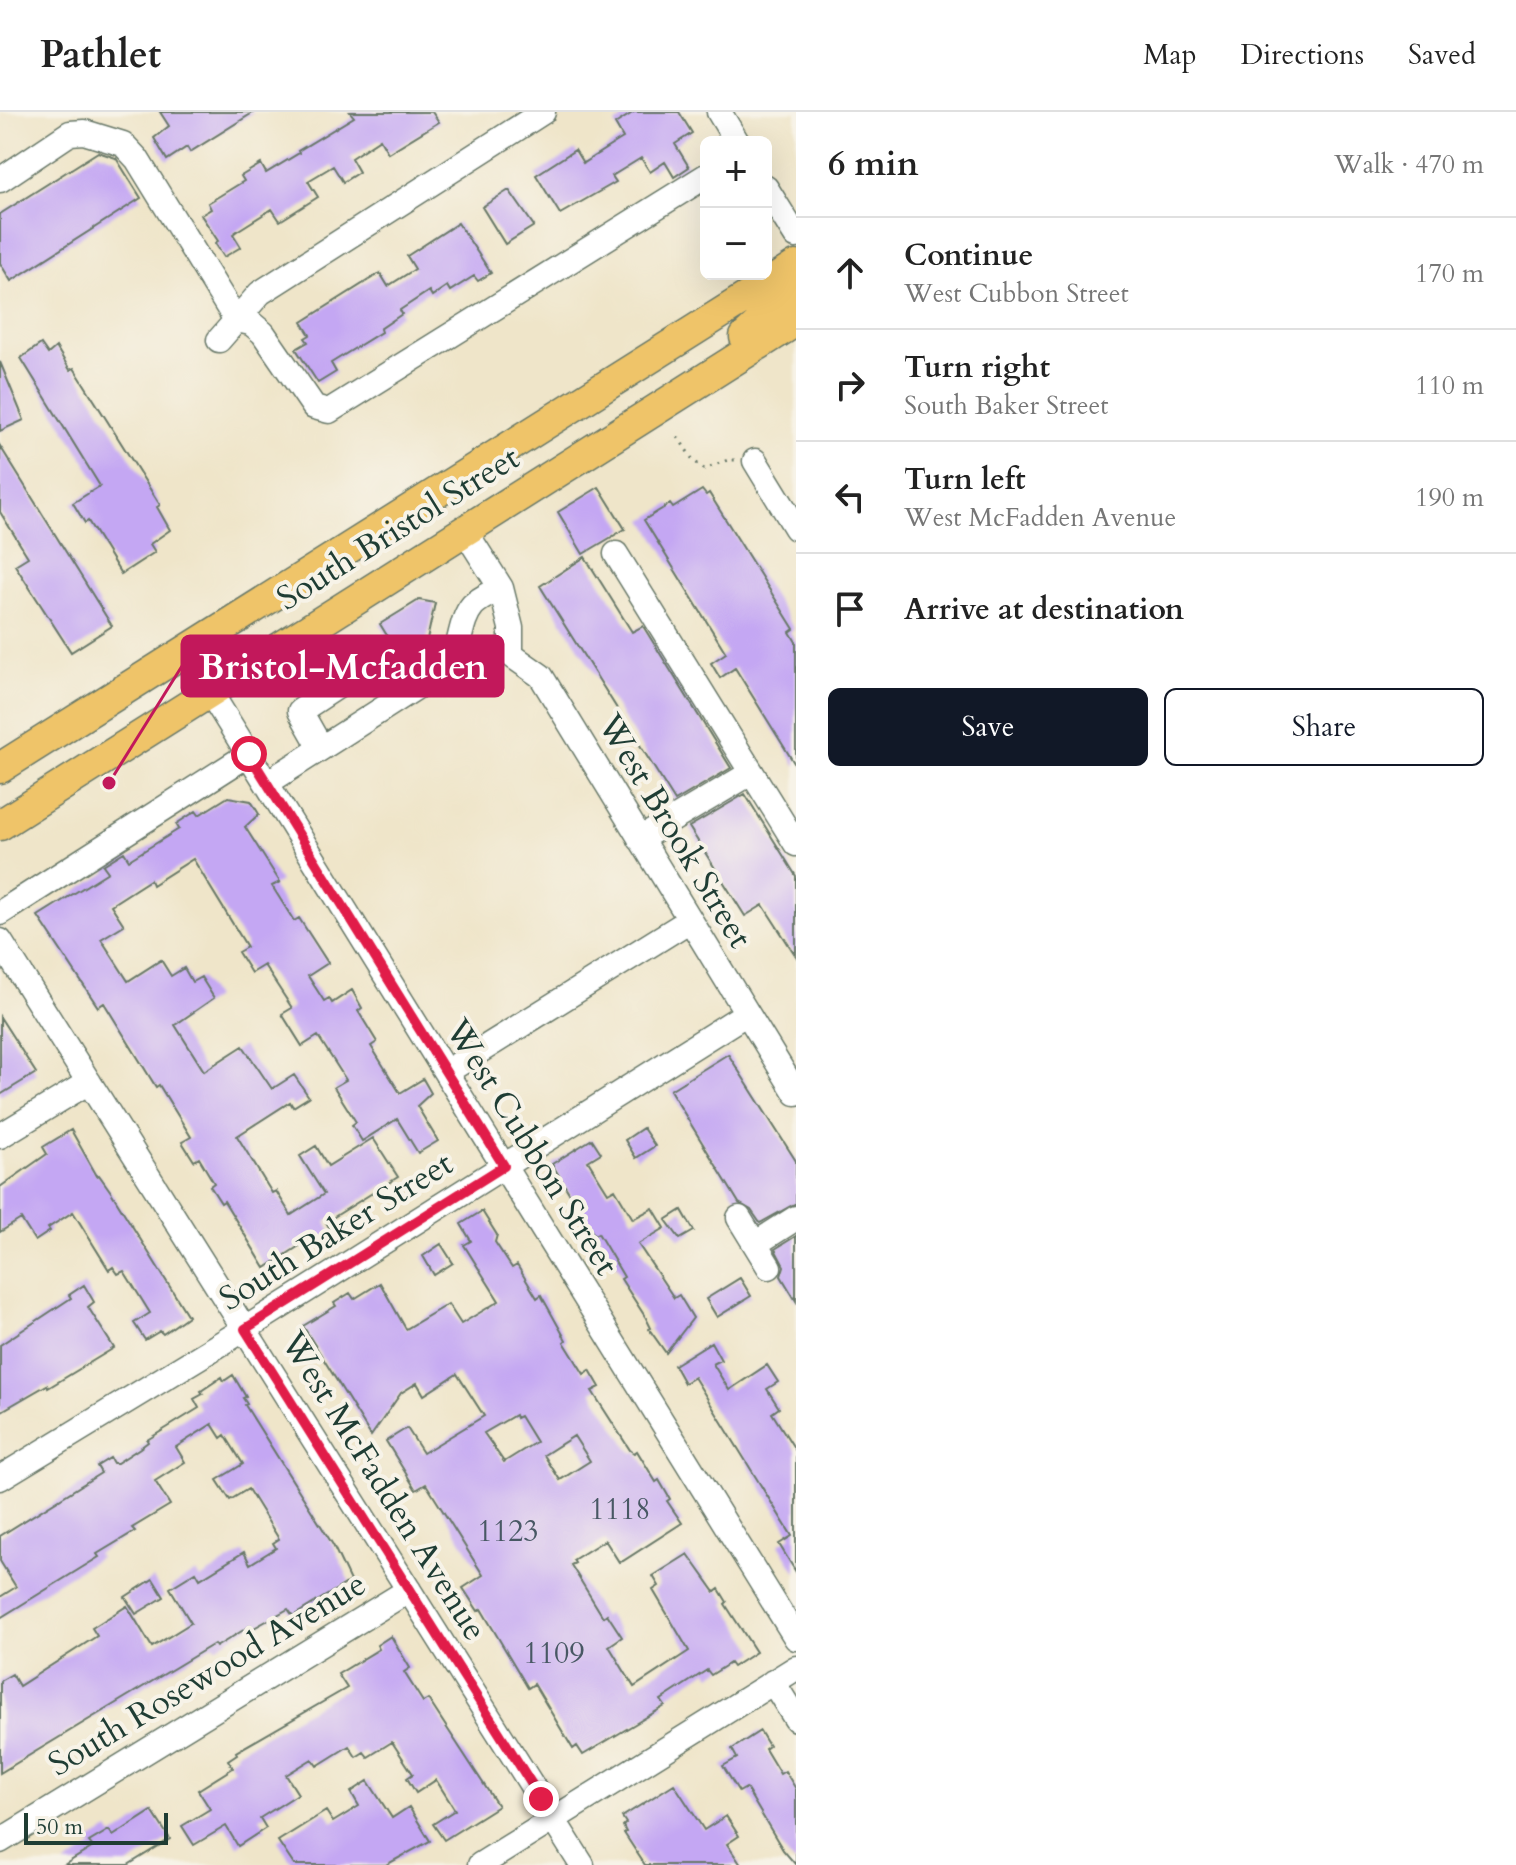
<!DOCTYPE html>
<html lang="en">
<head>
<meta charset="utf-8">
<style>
  body { margin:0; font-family:Cardo,serif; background:#f2f2f2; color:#222 }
  .controls { position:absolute; right:24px; top:24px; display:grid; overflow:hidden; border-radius:12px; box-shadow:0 8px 32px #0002 }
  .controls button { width:72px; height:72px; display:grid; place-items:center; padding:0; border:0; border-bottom:2px solid #e0e0e0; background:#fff; color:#222; font:40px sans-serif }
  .scale { position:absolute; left:24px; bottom:20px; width:144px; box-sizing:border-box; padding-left:8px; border:4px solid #1f3d34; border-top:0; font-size:22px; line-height:28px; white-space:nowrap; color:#1f3d34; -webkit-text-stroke:6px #f7f3e8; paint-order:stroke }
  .stop { position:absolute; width:24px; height:24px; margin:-18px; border:6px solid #e11d48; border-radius:50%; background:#fff }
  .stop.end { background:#e11d48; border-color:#fff; box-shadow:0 2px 8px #0008 }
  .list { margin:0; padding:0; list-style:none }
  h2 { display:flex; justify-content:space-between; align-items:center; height:104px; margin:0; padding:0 32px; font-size:34px }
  h2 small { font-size:26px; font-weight:400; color:#767676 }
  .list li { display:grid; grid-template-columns:52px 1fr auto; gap:24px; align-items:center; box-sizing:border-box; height:112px; padding:0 32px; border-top:2px solid #e0e0e0 }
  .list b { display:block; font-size:30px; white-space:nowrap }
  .list p { margin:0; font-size:26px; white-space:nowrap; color:#767676 }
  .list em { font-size:26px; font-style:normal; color:#767676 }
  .actions { display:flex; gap:16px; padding:24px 32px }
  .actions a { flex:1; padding:18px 0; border:2px solid #111827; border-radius:12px; text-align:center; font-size:28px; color:#111827 }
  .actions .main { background:#111827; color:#fff }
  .icon { flex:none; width:44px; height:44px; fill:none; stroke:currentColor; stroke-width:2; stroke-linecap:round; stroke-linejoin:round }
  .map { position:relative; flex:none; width:796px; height:1753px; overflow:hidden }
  header { display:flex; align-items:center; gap:48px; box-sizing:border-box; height:112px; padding:0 40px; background:#fff; border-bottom:2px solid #e0e0e0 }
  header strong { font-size:38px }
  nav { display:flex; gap:44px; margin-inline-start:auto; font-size:28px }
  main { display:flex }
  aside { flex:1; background:#fff }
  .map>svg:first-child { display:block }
  .building { fill:#c4a7f3; fill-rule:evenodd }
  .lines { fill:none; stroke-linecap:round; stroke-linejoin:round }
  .minor-casing { stroke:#687868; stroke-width:27 }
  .major-casing { stroke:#687868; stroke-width:33 }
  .path { stroke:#687868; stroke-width:3; stroke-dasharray:2 6; stroke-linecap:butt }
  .minor { stroke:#fff; stroke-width:24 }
  .major { stroke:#efc469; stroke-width:30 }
  .route { stroke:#e11d48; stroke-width:10 }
  .labels { text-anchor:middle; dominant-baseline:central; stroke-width:8; stroke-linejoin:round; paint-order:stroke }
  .number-label { font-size:30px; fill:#485864 }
  .street-label { font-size:34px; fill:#1f3d34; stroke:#f7f3e8 }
  .leader { fill:none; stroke:#c2185b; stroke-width:3 }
  .callout-dot { fill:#c2185b; stroke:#f7f3e8; stroke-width:3 }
  .callout { fill:#c2185b; stroke:#c2185b; stroke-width:3 }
  .callout-label { font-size:36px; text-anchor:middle; font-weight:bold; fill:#fff }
</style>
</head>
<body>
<header>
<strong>Pathlet</strong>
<nav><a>Map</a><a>Directions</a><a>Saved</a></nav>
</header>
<main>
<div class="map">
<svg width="796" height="1753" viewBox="0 0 796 1753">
  <rect width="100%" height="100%" fill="#f7f3e8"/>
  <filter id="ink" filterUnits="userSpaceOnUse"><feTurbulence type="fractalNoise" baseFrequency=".0125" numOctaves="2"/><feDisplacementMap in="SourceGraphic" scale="16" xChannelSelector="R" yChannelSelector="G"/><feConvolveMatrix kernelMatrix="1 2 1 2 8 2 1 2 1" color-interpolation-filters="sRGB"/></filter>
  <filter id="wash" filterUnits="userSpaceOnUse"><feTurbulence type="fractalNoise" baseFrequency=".006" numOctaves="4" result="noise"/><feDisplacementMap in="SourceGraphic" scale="32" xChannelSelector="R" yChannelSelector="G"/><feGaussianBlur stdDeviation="1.8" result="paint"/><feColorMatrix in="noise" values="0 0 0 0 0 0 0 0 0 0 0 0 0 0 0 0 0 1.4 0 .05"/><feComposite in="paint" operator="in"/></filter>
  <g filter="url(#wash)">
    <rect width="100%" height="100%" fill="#efe5c9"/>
    <g id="blocks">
      <path class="building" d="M160,0H254L190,40L187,35L167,48L154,26L169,14Z
        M350,0H432L439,10L388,41L380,27L351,46L359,60L343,70L333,54L308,69L318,85L280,109L272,97L237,119L233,122L241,135L224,145L215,131L218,129L201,103L211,97L208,91L244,69L241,64L261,52L266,61L299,41L298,39L354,5Z
        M634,0H679L692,21L675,32L689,55L674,65L665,50L650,60L641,46L612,64L616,70L560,102L536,63L575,38L583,51L618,29L623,26L615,12Z
        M98,40L116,46L141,86L11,169L0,151V102Z
        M509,78L534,114L505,132L482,95Z
        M458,111L491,161L478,169L474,164L450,179L447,174L432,184L429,179L400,198L402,202L380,217L381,220L331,251L336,260L318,271L296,237L308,230L305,226L310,223L302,210L380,161L388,174L415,157L407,144Z
        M41,232L48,242L56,235L70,258L74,256L160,393L157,395L170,418L150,432L155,440L121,462L88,409L85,411L73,391L100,374L21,246Z
        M0,250L24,308L0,319Z
        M0,334L112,514L71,540L15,453L28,445L0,400Z
        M599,375L625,417L583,442L558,400Z
        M702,378L706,383L709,381L794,517L790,520L796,530V654L735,556L720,566L711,551L726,541L644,408L670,392L673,396Z
        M585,445L632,520L643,514L731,656L675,689L540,474Z
        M419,488L435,491L425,537L403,550L380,512Z
        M745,682L796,764V844L763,793L745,804L689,715Z
        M228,685L251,689L259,702L245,715L280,770L272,774L294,809L299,806L328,851L308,864L324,889L329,886L332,891L352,878L362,896L358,899L377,930L371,934L400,981L423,967L431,981L417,994L438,1029L418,1041L397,1007L362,1029L352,1013L356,1010L334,975L346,968L318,924L302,934L282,902L292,896L264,853L251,861L238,840L247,835L193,747L152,773L150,768L111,793L124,813L101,827L128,869L161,848L171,864L184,856L192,870L201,865L214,886L175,913L204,959L243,934L272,977L294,963L309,985L293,995L290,990L237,1024L272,1081L276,1079L291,1103L324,1082L300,1044L316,1034L328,1054L373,1026L398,1065L326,1110L333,1122L311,1135L307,1129L265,1156L224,1089L221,1091L210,1074L214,1071L199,1046L194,1049L182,1030L191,1025L159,973L156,975L104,891L98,895L38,804L108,760L103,753L124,740L129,748L179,717L176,712L196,699L199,703Z
        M0,905L36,961L0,983Z
        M728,942L796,1049V1091L760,1111L751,1098L739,1091L670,978Z
        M643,1016L655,1034L636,1046L625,1028Z
        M71,1018L97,1064L99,1063L111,1080L188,1204L163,1222L160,1219L145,1228L134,1211L150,1201L124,1159L118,1162L113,1155L109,1158L73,1100L48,1116L50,1119L35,1129L21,1107L0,1120V1075L47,1042L43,1035Z
        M592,1027L601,1041L588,1049L608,1081L615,1077L633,1107L653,1096L665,1116L638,1132L674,1186L679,1183L693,1206L666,1241L649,1217L651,1216L646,1206L621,1167L624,1165L598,1121L594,1123L552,1052Z
        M682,1098L694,1119L680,1127L666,1108Z
        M482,1099L497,1123L495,1130L512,1156L517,1153L537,1186L541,1183L566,1228L564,1230L584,1262L590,1258L600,1275L592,1279L630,1338L634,1341L637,1339L656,1370L659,1368L670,1387L667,1389L682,1411L623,1449L619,1450L605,1428L573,1448L575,1451L571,1453L603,1505L607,1502L622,1525L609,1534L634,1575L689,1539L653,1478L659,1474L653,1464L688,1442L715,1480L719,1477L727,1490L725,1492L756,1540L733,1555L730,1551L711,1563L707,1558L661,1588L665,1594L583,1643L577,1634L573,1637L534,1572L528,1576L481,1497L478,1499L463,1476L483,1463L426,1372L416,1378L386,1329L407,1316L423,1341L484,1304L457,1262L424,1283L417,1271L401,1281L371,1324L303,1214L336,1194L334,1191L350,1181L354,1187L380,1171L406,1217L448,1192L461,1212L499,1189L464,1133L471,1129L461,1112ZM515,1303L516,1306L520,1304L536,1330L504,1350L484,1321ZM574,1324L590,1349L560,1368L544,1343Z
        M796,1124V1189L781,1164L784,1154L775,1137Z
        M441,1132L453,1151L434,1163L423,1144Z
        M740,1166L751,1184L717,1205L706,1187Z
        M84,1173L94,1190L88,1195L114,1236L48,1276L47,1273L0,1300V1233L71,1186L69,1183Z
        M711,1230L721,1248L713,1252L729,1278L767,1253L778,1270L767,1277L779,1296L772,1301L796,1339V1460L779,1432L792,1424L694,1265L684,1271L674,1253Z
        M233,1263L246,1285L243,1286L247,1292L245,1293L333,1433L350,1469L293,1504L288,1497L252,1517L250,1514L216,1535L214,1532L0,1661V1569L12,1562L19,1574L97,1524L92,1516L127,1494L152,1535L191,1511L170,1476L196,1460L200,1467L244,1440L250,1452L276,1436L273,1431L279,1427L248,1377L230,1388L217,1368L243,1352L225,1323L221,1326L212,1312L176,1335L185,1350L155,1369L170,1393L132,1416L135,1419L97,1442L99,1445L0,1506V1485L16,1475L0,1449V1424L101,1361L97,1354L110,1346L113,1351H117L140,1336L148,1330L147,1328L199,1296L194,1287L203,1282L201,1279L222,1265L224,1269Z
        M153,1467L164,1485L136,1502L125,1485Z
        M391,1524L410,1556L404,1560L423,1590L428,1587L498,1694L444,1728L433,1712L455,1698L436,1668L416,1681L407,1666L413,1662L392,1630L368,1645L364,1640L356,1645L349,1634L317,1654L312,1647L286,1663L298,1682L260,1706L266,1716L238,1734L226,1714L194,1733L182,1714L210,1697L198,1678L233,1656L228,1648L237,1642L236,1640L347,1576L338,1562L379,1537L377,1533Z
        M760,1619L769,1634L765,1637L780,1662L785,1659L796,1677V1753L783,1738L746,1676L739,1680L723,1654L737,1646L732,1637Z
        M368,1669L392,1706L409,1695L430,1729L386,1753H294L278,1729L326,1699L333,1710L359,1694L351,1680Z
        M674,1672L704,1718L726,1704L739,1724L727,1732L741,1753H645L624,1721L626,1720L623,1714L626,1711L622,1705Z
        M152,1699L170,1727L128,1753H64L93,1735L89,1730L109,1718L113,1724Z"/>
    </g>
  </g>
  <g filter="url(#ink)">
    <use href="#blocks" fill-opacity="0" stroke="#687868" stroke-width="2"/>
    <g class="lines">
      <defs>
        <path id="minor" d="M719,0L737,30
          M0,68L70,21L84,20L123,32L137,47L236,208L251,211L263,221L314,295L329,299L706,64
          M766,76L796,124
          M219,228L260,181L543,0
          M755,349L796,416
          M616,442L796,732
          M501,476L511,516V543L541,564L796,981
          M210,580L796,1526
          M321,636L300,599L373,551L398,587
          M267,671L451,553C461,535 459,509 473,493C480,486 492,481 501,476L465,419
          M640,727L751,661
          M0,801L249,642
          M0,829L582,1753
          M446,960L690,808
          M0,1024L89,970
          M739,1106L769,1155
          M755,1132L796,1106
          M0,1366L245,1217L747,901
          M773,1570L796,1607
          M0,1729L409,1478
          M480,1753L796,1556"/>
        <path id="major" d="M745,225L796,178
          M0,656L796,154
          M0,713L796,209"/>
      </defs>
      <use href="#minor" class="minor-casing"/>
      <use href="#major" class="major-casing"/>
      <path class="path" d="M678,325L693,348L704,357L728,348H736"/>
      <use href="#minor" class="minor"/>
      <use href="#major" class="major"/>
    </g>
  </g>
  <g class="lines" filter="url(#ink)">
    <path class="route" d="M249,642L504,1054L245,1217L541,1687"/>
  </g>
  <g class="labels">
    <g class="number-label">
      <text x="620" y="1397">1118</text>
      <text x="508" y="1419">1123</text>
      <text x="554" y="1541">1109</text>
    </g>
    <g class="street-label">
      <text transform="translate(398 416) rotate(-32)">South Bristol Street</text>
      <text transform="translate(675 719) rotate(59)">West Brook Street</text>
      <text transform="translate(532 1035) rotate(58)">West Cubbon Street</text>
      <text transform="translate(336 1119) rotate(-32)">South Baker Street</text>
      <text transform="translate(384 1374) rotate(58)">West McFadden Avenue</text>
      <text transform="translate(207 1562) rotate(-31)">South Rosewood Avenue</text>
    </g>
  </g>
  <path class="leader" d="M109 671L182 554"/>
  <circle class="callout-dot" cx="109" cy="671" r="8"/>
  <rect class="callout" x="182" y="524" width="321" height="60" rx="8"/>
  <g class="callout-label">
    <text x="343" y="567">Bristol-Mcfadden</text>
  </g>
</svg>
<div class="controls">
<button>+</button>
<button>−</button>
</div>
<div class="scale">50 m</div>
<div class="stop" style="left:249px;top:642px"></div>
<div class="stop end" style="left:541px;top:1687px"></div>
</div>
<aside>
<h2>6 min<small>Walk · 470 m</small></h2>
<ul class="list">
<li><svg class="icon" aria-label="ahead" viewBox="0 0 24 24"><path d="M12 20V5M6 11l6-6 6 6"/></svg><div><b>Continue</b><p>West Cubbon Street</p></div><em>170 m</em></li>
<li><svg class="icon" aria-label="right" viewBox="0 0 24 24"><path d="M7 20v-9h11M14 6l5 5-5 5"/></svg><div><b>Turn right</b><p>South Baker Street</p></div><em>110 m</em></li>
<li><svg class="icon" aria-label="left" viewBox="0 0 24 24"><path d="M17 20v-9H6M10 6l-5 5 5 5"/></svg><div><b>Turn left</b><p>West McFadden Avenue</p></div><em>190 m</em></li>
<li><svg class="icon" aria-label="arrive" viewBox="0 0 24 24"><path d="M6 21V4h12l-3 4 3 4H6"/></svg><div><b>Arrive at destination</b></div></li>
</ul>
<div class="actions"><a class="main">Save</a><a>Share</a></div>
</aside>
</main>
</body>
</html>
